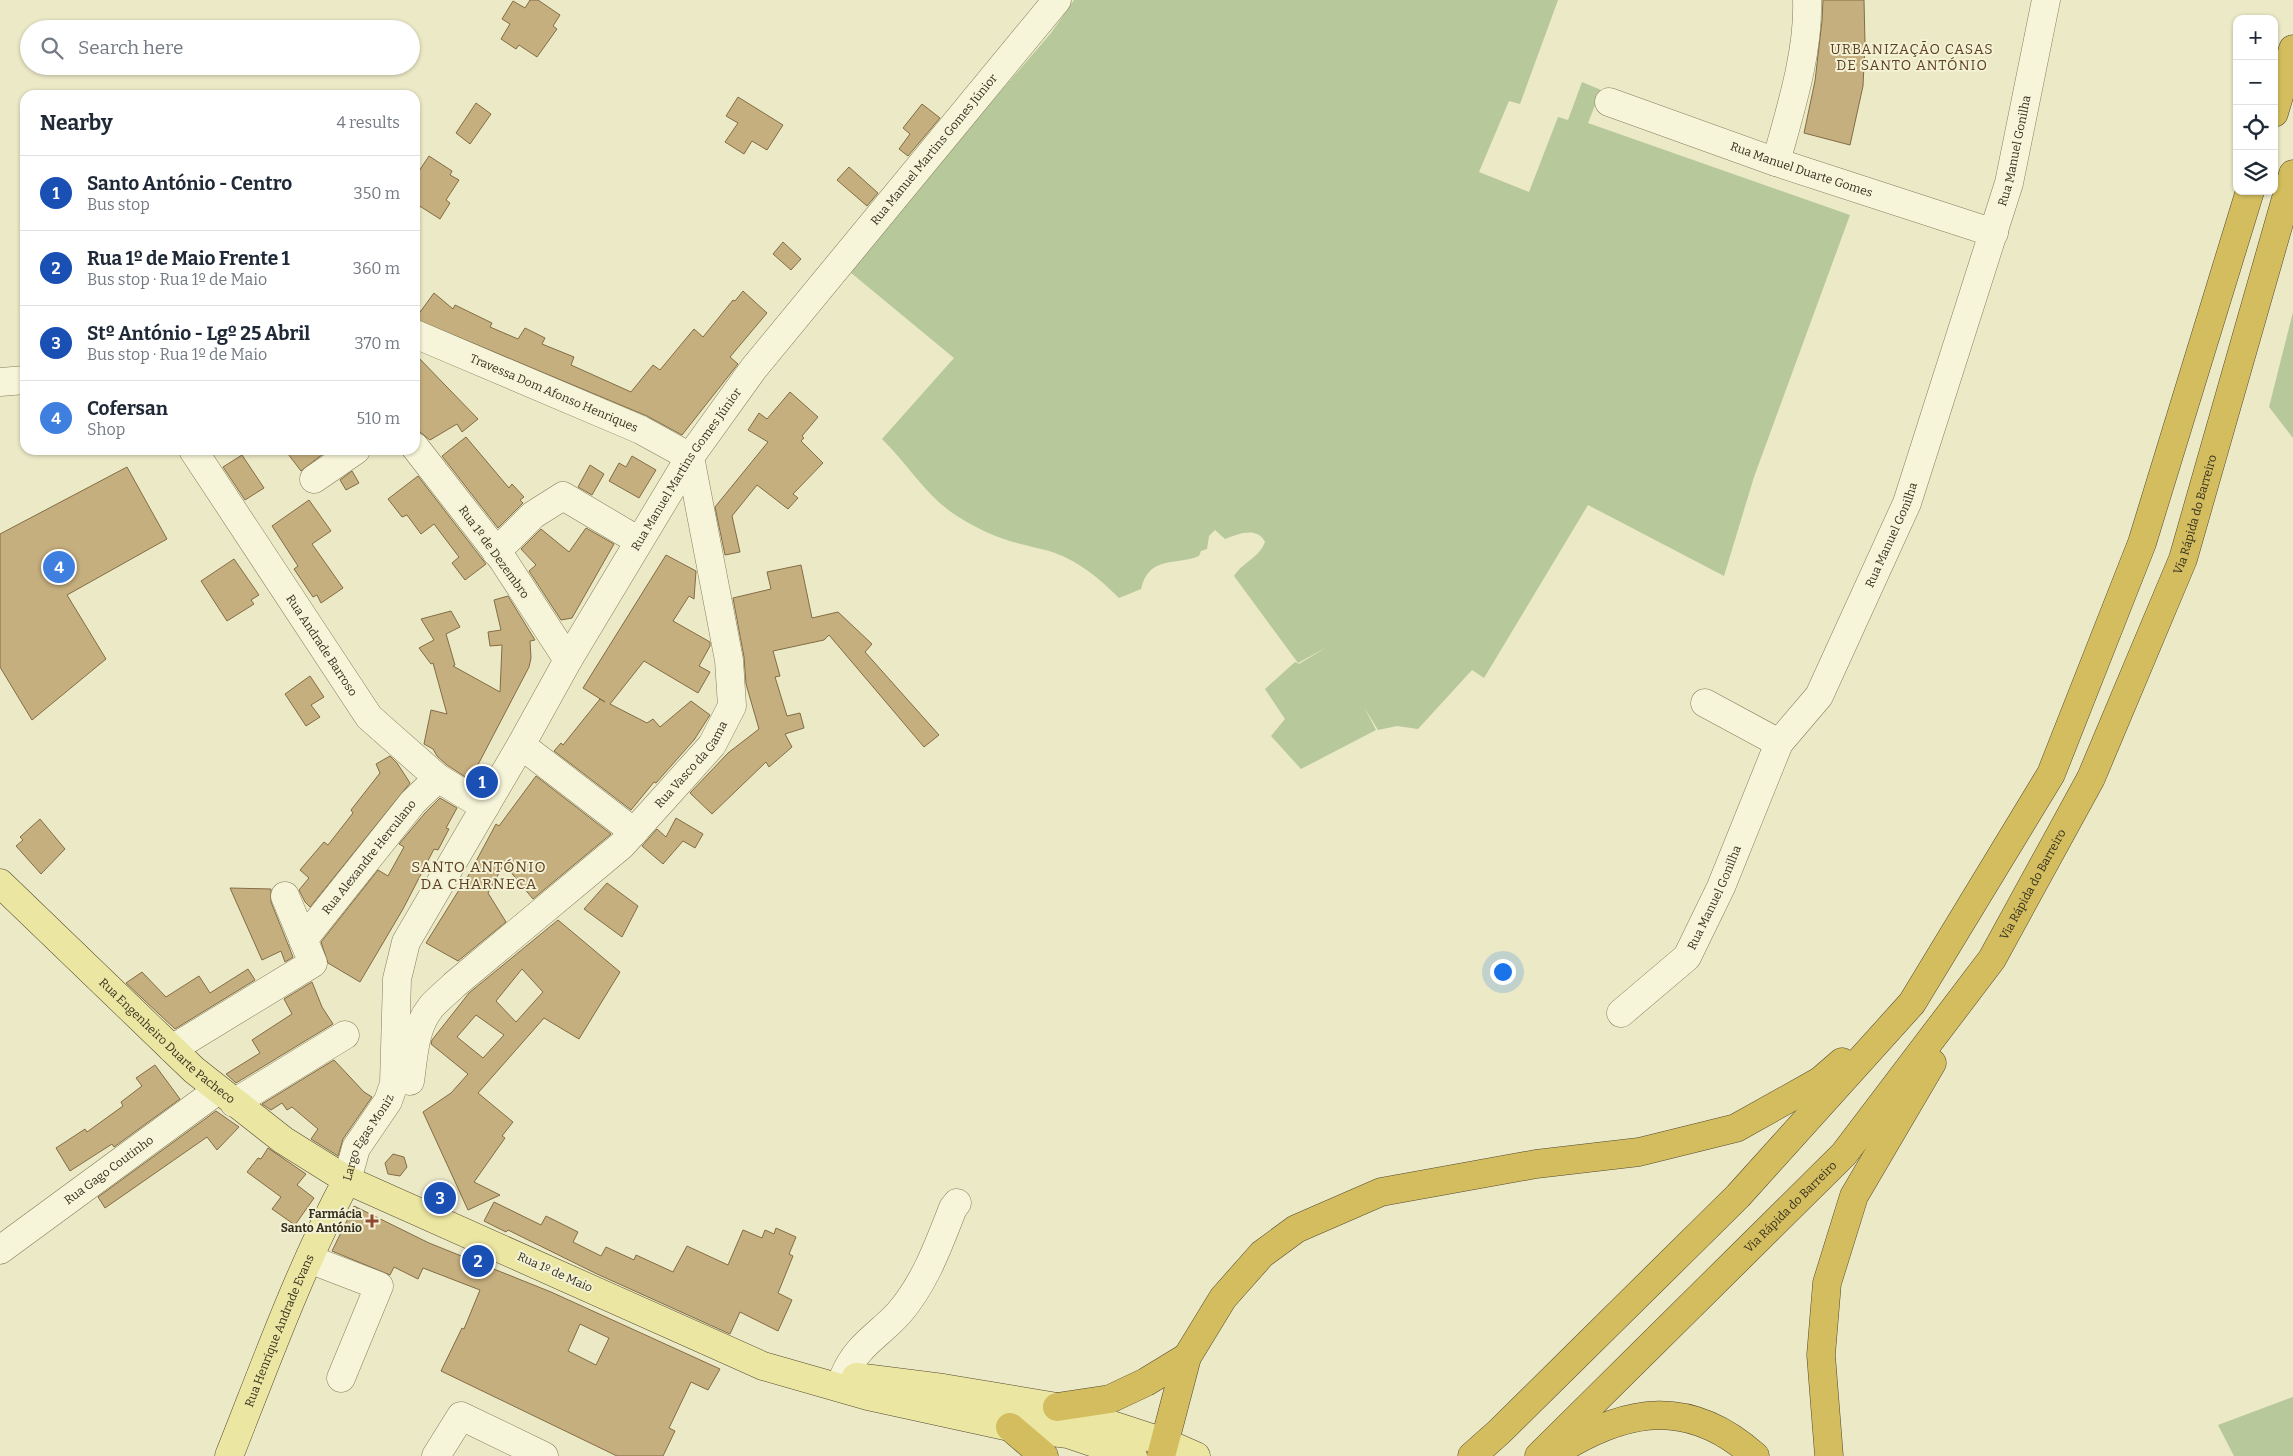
<!DOCTYPE html>
<html lang="en">
<head>
<meta charset="utf-8">
<style>
  body { margin:0; font-family:Bitter,serif; background:#f6f6f7; color:#1f2937 }
  .controls { position:absolute; right:15px; top:15px; display:grid; overflow:hidden; border-radius:10px; box-shadow:0 1px 4px #0004 }
  .controls button { width:45px; height:45px; display:grid; place-items:center; padding:0; border:0; border-bottom:1px solid #e0e1e3; background:#fff; color:#1f2937; font:25px sans-serif }
  .you { position:absolute; left:1502px; top:971px; width:18px; height:18px; margin:-12px; border:4px solid #fff; border-radius:50%; background:#1a73e8; box-shadow:0 0 0 8px #1a73e833 }
  .badge { display:grid; place-items:center; width:32px; height:32px; border-radius:50%; background:#7c3aed; color:#fff; font-size:16px; font-weight:700 }
  .pin { position:absolute; translate:-50% -50%; border:2px solid #fff; box-shadow:0 1px 5px #0006 }
  .list { margin:0; padding:0; list-style:none }
  h2 { display:flex; justify-content:space-between; align-items:center; height:65px; margin:0; padding:0 20px; font-size:21px }
  h2 small { font-size:16px; font-weight:400; color:#747a83 }
  .list li { display:grid; grid-template-columns:32px 1fr auto; gap:15px; align-items:center; box-sizing:border-box; height:75px; padding:0 20px; border-top:1px solid #e0e1e3 }
  .list b { display:block; font-size:19px; white-space:nowrap }
  .list p { margin:0; font-size:16px; white-space:nowrap; color:#747a83 }
  .list em { font-size:16px; font-style:normal; color:#747a83 }
  .icon { flex:none; width:28px; height:28px; fill:none; stroke:currentColor; stroke-width:2; stroke-linecap:round; stroke-linejoin:round }
  .map { position:relative; flex:none; width:2293px; height:1456px; overflow:hidden }
  .search { position:absolute; background:#fff; box-shadow:0 1px 4px #0004; left:20px; top:20px; width:400px; height:55px; display:flex; align-items:center; gap:12px; box-sizing:border-box; padding:0 18px; border-radius:28px; color:#747a83; font-size:19px }
  .panel { position:absolute; background:#fff; box-shadow:0 1px 4px #0004; left:20px; top:90px; width:400px; height:365px; border-radius:15px }
  .map>svg:first-child { display:block }
  .green { fill:#b7c89b }
  .building { fill:#c6af7f; stroke:#826d45; fill-rule:evenodd }
  .lines { fill:none; stroke-linecap:round; stroke-linejoin:round }
  .minor-casing { stroke:#857c5d; stroke-width:29 }
  .major-casing { stroke:#534931; stroke-width:29 }
  .highway-casing { stroke:#534931; stroke-width:29 }
  .minor { stroke:#f6f5d9; stroke-width:28 }
  .major { stroke:#ebe6a1; stroke-width:28 }
  .highway { stroke:#d3bd5e; stroke-width:28 }
  .poi-dot { fill:#8f4932; stroke:#f3f2d5; stroke-width:2 }
  .labels { text-anchor:middle; dominant-baseline:central; stroke-width:4; stroke-linejoin:round; paint-order:stroke }
  .street-label { font-size:12px; fill:#363020; stroke:#f3f2d5 }
  .poi-label { font-size:12px; font-weight:bold; fill:#363020; stroke:#f3f2d5; text-anchor:end }
  .neighbourhood-label { font-size:14px; letter-spacing:1px; fill:#5f3f23; stroke:#f3f2d5 }
  .quarter-label { font-size:15px; letter-spacing:1px; fill:#5f3f23; stroke:#f3f2d5 }
</style>
</head>
<body>
<div class="map">
<svg width="2293" height="1456" viewBox="0 0 2293 1456">
  <rect width="100%" height="100%" fill="#ebe9c6"/>
  <path class="green" d="M1074,0H1558L1520,104L1509,101L1479,172L1529,192L1558,117L1568,120L1582,82L1601,90L1588,123L1850,215L1754,477L1724,576L1588,505L1484,678L1472,670L1418,729L1397,726L1378,730L1364,707L1376,730L1301,769L1271,736L1285,719L1265,689L1295,662L1299,664L1327,647L1298,663L1234,576C1243,562 1259,558 1265,542C1257,526 1238,534 1225,539L1215,530L1209,536L1207,549L1201,551L1199,556C1175,566 1149,555 1141,589L1119,598C1100,579 1080,562 1055,553C1045,549 1035,548 1025,545C1003,540 981,531 962,519C928,500 909,465 882,439L954,358L850,272L939,163L1051,33Z
    M2293,312V438L2269,407Z
    M2293,1397V1456H2234L2218,1425Z"/>
  <path class="building" d="M530,0H538L560,15L553,26L557,29L537,57L519,45L516,49L501,39L510,24L502,19L513,1L525,8Z
    M1823,0H1864L1865,44L1863,86L1850,145L1804,133L1815,81L1822,21Z
    M738,97L783,125L767,150L752,141L744,154L725,142L738,123L726,116Z
    M476,103L491,114L470,144L456,133Z
    M922,104L940,118L908,156L899,149L910,134L903,128Z
    M429,156L452,171L450,175L459,180L446,200L450,203L440,219L415,203V177Z
    M849,167L878,193L867,206L837,180Z
    M783,242L801,259L791,270L773,254Z
    M743,291L767,313L730,357L738,364L682,435L647,416L415,319L434,293L453,309L455,305L492,323L490,327L518,339L525,328L545,338L542,344L574,357L571,365L631,392L653,365L660,370L694,329L703,337L733,300L735,301Z
    M415,354L478,419L462,432L457,424L430,440L420,432L415,424Z
    M790,392L818,417L802,436L804,438L801,441L823,463L793,494L798,498L788,509L757,485L732,516L740,552L725,555L715,507L768,442L748,430L759,413L767,419Z
    M466,437L509,488L512,484L524,497L520,500L523,503L498,528L442,456Z
    M285,450H328L301,471Z
    M242,455L264,488L245,500L223,467Z
    M632,456L656,470L639,498L609,481L619,463L626,467Z
    M590,465L604,474L592,495L578,487Z
    M127,467L167,539L67,595L106,659L32,720L0,667V534Z
    M352,471L359,483L346,490L340,480Z
    M418,476L486,564L465,580L452,563L459,557L434,524L421,534L407,515L402,517L388,499Z
    M309,500L331,531L312,544L343,588L321,603L317,595L313,597L294,569L298,566L272,526Z
    M586,528L614,544L572,618L561,620L529,571L536,565L521,549L541,529L569,552Z
    M666,555L696,571L694,599L689,596L673,621L710,642V646L699,666L710,672L698,693L644,661L610,704L647,723L653,719L660,727L691,701L710,715L694,740L656,783L654,782L631,810L554,751L561,743L563,745L600,699L605,702L583,688Z
    M234,559L259,595L251,600L254,604L227,621L201,581Z
    M801,565L812,618L838,612L872,644L865,652L939,735L924,747L829,635L824,640L773,651L780,676L775,677L787,716L800,713L804,728L785,734L792,747L769,767L766,762L712,814L690,793L728,753L759,729L746,684L744,657L733,598L771,589L767,572Z
    M508,596L535,640L530,641L531,658L529,667L470,780L447,765L437,756L433,749L424,744L431,710L447,714L433,663L431,664L419,648L434,640L421,619L451,611L460,627L446,634L455,665L453,666L500,692L502,645L490,646L488,632L501,630L494,600Z
    M310,676L324,697L311,705L320,717L306,726L285,694Z
    M390,756L397,763L410,783L310,907L305,902L299,890L309,878L300,870L324,842L328,845L353,813L351,810L380,773L376,764Z
    M536,776L611,834L533,899L504,864L488,893L506,922L458,961L426,943L459,890L460,891L496,824L499,826Z
    M440,798L457,808L446,828L449,829L438,850L434,849L403,909L360,982L328,963L321,942L378,870L388,876L404,847L399,844L425,813Z
    M676,818L703,834L695,848L683,841L663,864L642,846L657,829L666,837Z
    M40,819L65,849L41,874L16,846L23,840L20,837Z
    M607,883L638,906L622,937L584,909Z
    M230,888L271,889V902L293,957L285,962L281,951L262,960Z
    M558,920L620,972L579,1039L544,1018L478,1093L513,1122L502,1136L505,1138L474,1182L500,1195L468,1210L423,1112L451,1093L468,1074L431,1044L432,1040L469,993ZM522,969L543,992L516,1022L496,1001ZM476,1015L504,1035L483,1058L457,1037Z
    M248,969L255,980L175,1029L126,983L142,972L166,997L199,976L210,993Z
    M312,982L322,1007L333,1024L236,1083L226,1074L260,1053L252,1040L292,1014L284,999Z
    M334,1060L364,1092L372,1097L343,1139L338,1156L311,1139L318,1129L292,1107L287,1110L282,1103L271,1110L262,1104Z
    M155,1065L180,1099L114,1147L112,1144L70,1171L56,1148L85,1129L87,1132L123,1106L121,1102L142,1086L136,1078Z
    M216,1111L239,1127L217,1150L207,1137L105,1208L98,1197Z
    M268,1148L306,1174L297,1185L314,1198L295,1225L272,1209L281,1197L247,1172L258,1158L261,1159Z
    M393,1154L404,1157L407,1167L400,1176L388,1174L385,1163Z
    M494,1202L541,1225L546,1216L578,1232L573,1242L601,1256L606,1247L634,1260L636,1255L673,1272L687,1246L728,1265L743,1230L762,1238L765,1230L774,1234L776,1228L796,1237L789,1254L793,1256L778,1293L792,1300L778,1331L740,1312L730,1334L597,1274L508,1230L506,1232L484,1221Z
    M354,1206L429,1243L551,1292L720,1369L708,1390L691,1382L669,1428L675,1431L663,1456H617L441,1371L462,1328L464,1329L480,1290L423,1268L418,1279L394,1267L390,1275L332,1251ZM580,1324L609,1338L596,1365L568,1351Z"/>
  <g class="lines">
    <defs>
      <g id="minor">
        <path id="s1" d="M1609,102L1776,162L1994,233"/>
        <path d="M1776,162C1790,111 1809,52 1807,0"/>
        <path id="s2" d="M415,334L641,430L690,457"/>
        <path d="M0,382L25,380"/>
        <path d="M415,447L503,560L568,660"/>
        <path id="s3" d="M193,450L369,717L438,778L485,807"/>
        <path d="M314,479L356,450"/>
        <path d="M496,552L533,515L563,496L639,541"/>
        <path d="M1705,703L1779,743"/>
        <path d="M521,745L634,832"/>
        <path id="s4" d="M303,940L413,802L438,778"/>
        <path id="s5" d="M1621,1013L1687,957L1721,887L1779,743L1819,696L1907,503L2009,183L2046,0"/>
        <path d="M172,1049L313,963L285,896"/>
        <path id="s6" d="M410,1081C414,1055 414,1028 431,1007C438,999 447,992 454,985L622,845L712,745L732,706L729,660L690,457"/>
        <path d="M234,1103L345,1035"/>
        <path id="s7" d="M347,1180L356,1148L388,1101L394,1084L397,979L406,942L521,745L568,660L690,457L754,368L1057,0"/>
        <path id="s8" d="M0,1250L218,1090"/>
        <path d="M309,1259L379,1286L341,1378"/>
        <path d="M844,1376C857,1345 878,1336 899,1313C925,1283 939,1244 953,1208L957,1203"/>
        <path d="M436,1456L461,1416L544,1456"/>
      </g>
      <g id="major">
        <path id="s9" d="M0,883L194,1070L283,1140L347,1180L763,1366L868,1396L1010,1427L1068,1434L1133,1456"/>
        <path d="M856,1377L943,1388L1057,1407L1164,1442L1196,1456"/>
        <path id="s10" d="M229,1456C266,1363 300,1268 347,1180"/>
      </g>
      <g id="highway">
        <path d="M2274,113L2293,49"/>
        <path d="M1057,1407L1110,1399L1146,1382L1187,1357"/>
        <path d="M1010,1427L1044,1456"/>
        <path d="M1558,1451C1628,1407 1690,1398 1755,1456"/>
        <path d="M1161,1456L1187,1357L1223,1298L1262,1254L1296,1229L1381,1192L1536,1164L1639,1152L1736,1128L1820,1081L1842,1062"/>
        <path d="M1472,1456L1499,1432L1738,1196L1912,1003L2051,774L2142,543L2250,191"/>
        <path id="s11" d="M1539,1456L1844,1154L1992,959L2091,778L2183,559L2293,174"/>
        <path d="M1829,1456L1821,1355L1827,1283L1854,1196L1932,1063"/>
      </g>
    </defs>
    <use href="#minor" class="minor-casing"/>
    <use href="#major" class="major-casing"/>
    <use href="#highway" class="highway-casing"/>
    <use href="#minor" class="minor"/>
    <use href="#major" class="major"/>
    <use href="#highway" class="highway"/>
  </g>
  <path class="poi-dot" d="M369.5 1213.5h5v5h5v5h-5v5h-5v-5h-5v-5h5z"/>
  <g class="labels">
    <g class="street-label">
      <text stroke="none"><textPath href="#s7" startOffset="1206">Rua Manuel Martins Gomes Júnior</textPath></text>
      <text stroke="none"><textPath href="#s5" startOffset="962">Rua Manuel Gonilha</textPath></text>
      <text stroke="none"><textPath href="#s1" startOffset="204">Rua Manuel Duarte Gomes</textPath></text>
      <text stroke="none"><textPath href="#s2" startOffset="151">Travessa Dom Afonso Henriques</textPath></text>
      <text stroke="none"><textPath href="#s7" startOffset="801">Rua Manuel Martins Gomes Júnior</textPath></text>
      <text stroke="none"><textPath href="#s11" startOffset="1164">Via Rápida do Barreiro</textPath></text>
      <text stroke="none"><textPath href="#s5" startOffset="558">Rua Manuel Gonilha</textPath></text>
      <text transform="translate(494 552) rotate(54)">Rua 1º de Dezembro</text>
      <text stroke="none"><textPath href="#s3" startOffset="234">Rua Andrade Barroso</textPath></text>
      <text stroke="none"><textPath href="#s6" startOffset="435">Rua Vasco da Gama</textPath></text>
      <text stroke="none"><textPath href="#s4" startOffset="106">Rua Alexandre Herculano</textPath></text>
      <text stroke="none"><textPath href="#s11" startOffset="759">Via Rápida do Barreiro</textPath></text>
      <text stroke="none"><textPath href="#s5" startOffset="152">Rua Manuel Gonilha</textPath></text>
      <text stroke="none"><textPath href="#s9" startOffset="230">Rua Engenheiro Duarte Pacheco</textPath></text>
      <text stroke="none"><textPath href="#s7" startOffset="48">Largo Egas Moniz</textPath></text>
      <text stroke="none"><textPath href="#s8" startOffset="135">Rua Gago Coutinho</textPath></text>
      <text stroke="none"><textPath href="#s11" startOffset="354">Via Rápida do Barreiro</textPath></text>
      <text transform="translate(555 1272) rotate(24)">Rua 1º de Maio</text>
      <text stroke="none"><textPath href="#s10" startOffset="135">Rua Henrique Andrade Evans</textPath></text>
    </g>
    <g class="poi-label">
      <text x="362" y="1214">Farmácia<tspan x="362" dy="14">Santo António</tspan></text>
    </g>
    <g class="neighbourhood-label">
      <text x="1912" y="49">URBANIZAÇÃO CASAS<tspan x="1912" dy="16">DE SANTO ANTÓNIO</tspan></text>
    </g>
    <g class="quarter-label">
      <text x="479" y="867">SANTO ANTÓNIO<tspan x="479" dy="17">DA CHARNECA</tspan></text>
    </g>
  </g>
</svg>
<div class="controls">
<button>+</button>
<button>−</button>
<button><svg class="icon" aria-label="locate" viewBox="0 0 24 24"><circle cx="12" cy="12" r="6"/><path d="M12 2v4M12 18v4M2 12h4M18 12h4"/></svg></button>
<button><svg class="icon" aria-label="layers" viewBox="0 0 24 24"><path d="M12 4l9 5-9 5-9-5zM3 14l9 5 9-5"/></svg></button>
</div>
<div class="you"></div>
<div class="pin badge" style="left:482px;top:782px;background:#1a4fb4">1</div>
<div class="pin badge" style="left:478px;top:1261px;background:#1a4fb4">2</div>
<div class="pin badge" style="left:440px;top:1198px;background:#1a4fb4">3</div>
<div class="pin badge" style="left:59px;top:567px;background:#3f7fe0">4</div>
<div class="search"><svg class="icon" aria-label="search" viewBox="0 0 24 24"><circle cx="10" cy="10" r="6"/><path d="M15 15l6 6"/></svg>Search here</div>
<section class="panel">
<h2>Nearby<small>4 results</small></h2>
<ul class="list">
<li><span class="badge" style="background:#1a4fb4">1</span><div><b>Santo António - Centro</b><p>Bus stop</p></div><em>350 m</em></li>
<li><span class="badge" style="background:#1a4fb4">2</span><div><b>Rua 1º de Maio Frente 1</b><p>Bus stop · Rua 1º de Maio</p></div><em>360 m</em></li>
<li><span class="badge" style="background:#1a4fb4">3</span><div><b>Stº António - Lgº 25 Abril</b><p>Bus stop · Rua 1º de Maio</p></div><em>370 m</em></li>
<li><span class="badge" style="background:#3f7fe0">4</span><div><b>Cofersan</b><p>Shop</p></div><em>510 m</em></li>
</ul>
</section>
</div>
</body>
</html>
